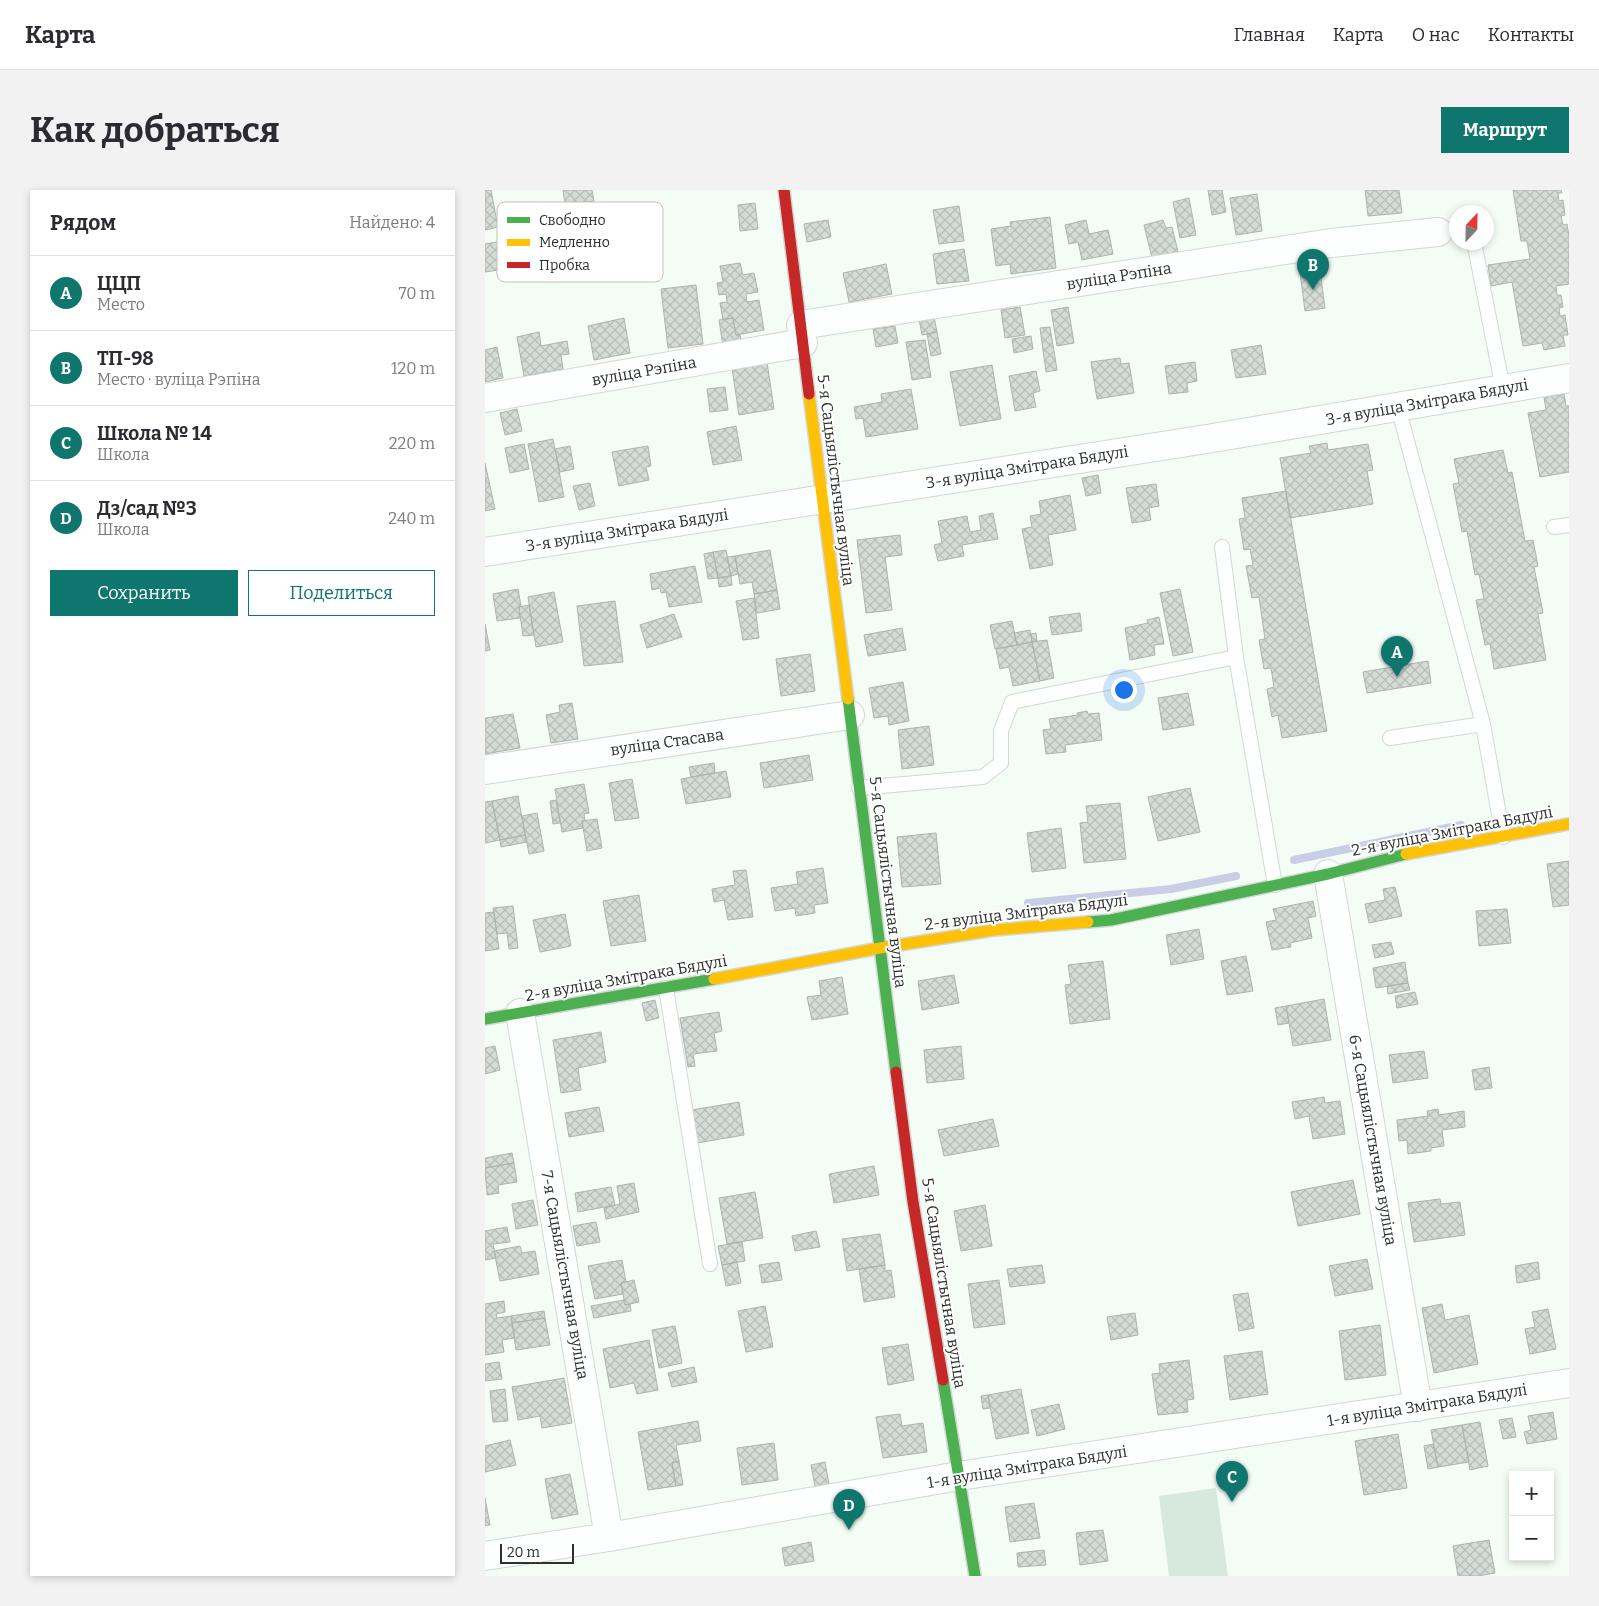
<!DOCTYPE html>
<html lang="ru">
<head>
<meta charset="utf-8">
<style>
  body { margin:0; font-family:Bitter,serif; background:#f2f2f3; color:#2b2b33 }
  .controls { position:absolute; right:15px; bottom:15px; display:grid; overflow:hidden; border-radius:0px; box-shadow:0 2px 8px #0003 }
  .controls button { width:45px; height:45px; display:grid; place-items:center; padding:0; border:0; border-bottom:1px solid #e1e1e2; background:#fff; color:#2b2b33; font:25px sans-serif }
  .compass { position:absolute; left:964px; top:15px; width:45px; height:45px; border-radius:50%; background:#fff; box-shadow:0 2px 8px #0003; rotate:22deg }
  .scale { position:absolute; left:15px; bottom:12px; width:74px; box-sizing:border-box; padding-left:5px; border:2px solid #2c312e; border-top:0; font-size:14px; line-height:18px; white-space:nowrap; color:#2c312e; -webkit-text-stroke:4px #fff; paint-order:stroke }
  .you { position:absolute; left:638px; top:499px; width:18px; height:18px; margin:-12px; border:4px solid #fff; border-radius:50%; background:#1a73e8; box-shadow:0 0 0 8px #1a73e833 }
  .badge { display:grid; place-items:center; width:32px; height:32px; border-radius:50%; background:#0f766e; color:#fff; font-size:16px; font-weight:700 }
  .pin { position:absolute; translate:-50% -41px; filter:drop-shadow(0 1px 2px #0008) }
  .pin::after { content:''; position:absolute; top:26px; width:18px; height:15px; background:inherit; clip-path:polygon(0 0,100% 0,50% 100%) }
  .list { margin:0; padding:0; list-style:none }
  h2 { display:flex; justify-content:space-between; align-items:center; height:65px; margin:0; padding:0 20px; font-size:21px }
  h2 small { font-size:16px; font-weight:400; color:#7c7c81 }
  .list li { display:grid; grid-template-columns:32px 1fr auto; gap:15px; align-items:center; box-sizing:border-box; height:75px; padding:0 20px; border-top:1px solid #e1e1e2 }
  .list b { display:block; font-size:19px; white-space:nowrap }
  .list p { margin:0; font-size:16px; white-space:nowrap; color:#7c7c81 }
  .list em { font-size:16px; font-style:normal; color:#7c7c81 }
  .actions { display:flex; gap:10px; padding:15px 20px }
  .actions a { flex:1; padding:11px 0; border:1px solid #0f766e; border-radius:0px; text-align:center; font-size:18px; color:#0f766e }
  .actions .main { background:#0f766e; color:#fff }
  .map { position:relative; flex:none; width:1084px; height:1386px; overflow:hidden; border-radius:0px }
  header { display:flex; align-items:center; gap:30px; box-sizing:border-box; height:70px; padding:0 25px; background:#fff; border-bottom:1px solid #e1e1e2 }
  header strong { font-size:24px }
  nav { display:flex; gap:28px; margin-inline-start:auto; font-size:18px }
  .intro { display:flex; align-items:center; justify-content:space-between; box-sizing:border-box; height:120px; padding:0 30px }
  h1 { margin:0; font-size:35px }
  .button { padding:12px 22px; border-radius:0px; background:#0f766e; color:#fff; font-size:18px; font-weight:700 }
  main { display:flex; gap:30px; padding:0 30px }
  aside { flex:1; background:#fff; border-radius:0px; box-shadow:0 2px 8px #0003 }
  .map>svg:first-child { display:block }
  .green { fill:#d7e9dd }
  .lines { fill:none; stroke-linecap:round; stroke-linejoin:round }
  .stream { stroke:#c8cee6; stroke-width:8 }
  .building { fill:url(#building-cross-hatch); stroke:#aeb3af }
  .lane-casing { stroke:#d2d8d4; stroke-width:16 }
  .street-casing { stroke:#d2d8d4; stroke-width:30 }
  .fast-casing { stroke:#d2d8d4; stroke-width:14 }
  .slow-casing { stroke:#d2d8d4; stroke-width:14 }
  .jam-casing { stroke:#d2d8d4; stroke-width:14 }
  .lane { stroke:#fdfffe; stroke-width:14 }
  .street { stroke:#fdfffe; stroke-width:28 }
  .fast { stroke:#4caf50; stroke-width:11 }
  .slow { stroke:#ffc107; stroke-width:11 }
  .jam { stroke:#c62828; stroke-width:11 }
  .labels { text-anchor:middle; dominant-baseline:central; stroke-width:4; stroke-linejoin:round; paint-order:stroke }
  .street-label { font-size:16px; fill:#2c312e; stroke:#fff }
  .key { fill:#fff; stroke:#c0c1c0; stroke-width:1 }
  .key-label { font-size:14px; fill:#2c312e }
</style>
</head>
<body>
<header>
<strong>Карта</strong>
<nav><a>Главная</a><a>Карта</a><a>О нас</a><a>Контакты</a></nav>
</header>
<div class="intro"><h1>Как добраться</h1><a class="button">Маршрут</a></div>
<main>
<aside>
<h2>Рядом<small>Найдено: 4</small></h2>
<ul class="list">
<li><span class="badge">A</span><div><b>ЦЦП</b><p>Место</p></div><em>70 m</em></li>
<li><span class="badge">B</span><div><b>ТП-98</b><p>Место · вуліца Рэпіна</p></div><em>120 m</em></li>
<li><span class="badge">C</span><div><b>Школа № 14</b><p>Школа</p></div><em>220 m</em></li>
<li><span class="badge">D</span><div><b>Дз/сад №3</b><p>Школа</p></div><em>240 m</em></li>
</ul>
<div class="actions"><a class="main">Сохранить</a><a>Поделиться</a></div>
</aside>
<div class="map">
<svg width="1084" height="1386" viewBox="0 0 1084 1386">
  <defs>
    <pattern id="building-cross-hatch" width="8" height="8" patternUnits="userSpaceOnUse" patternTransform="scale(1.25)"><rect width="8" height="8" fill="#d5dcd7"/><path d="M0 0l8 8M0 8l8-8" fill="none" stroke="#b7bdb9"/></pattern>
  </defs>
  <rect width="100%" height="100%" fill="#f4fcf6"/>
  <path class="green" d="M731,1298L743,1386H684L674,1306Z"/>
  <g class="lines">
    <path class="stream" d="M809,670L976,635
      M543,713L686,699L751,686"/>
  </g>
  <path class="building" d="M0,0H6L13,37L0,40Z
    M78,0H107L109,11L80,15Z
    M723,0H737L741,22L727,25Z
    M880,0H914L917,23L883,26Z
    M1028,0H1076L1077,3H1073L1074,11L1078,10L1080,25L1076,26L1078,35L1082,34L1084,46V94L1071,96L1072,105H1076L1078,117L1074,118L1075,126L1080,125L1083,145H1078L1080,156L1059,160L1057,153L1038,156L1027,92L1006,96L1003,75L1045,69L1042,51H1036Z
    M772,4L777,41L751,45L745,8Z
    M704,8L711,45L695,48L688,12Z
    M270,13L273,39L255,41L253,15Z
    M474,16L479,51L454,54L448,20Z
    M565,27L571,78L526,84L525,74L511,76L506,39L526,36L525,32Z
    M343,30L346,47L322,52L319,34Z
    M601,30L604,44L623,40L628,64L597,70L593,52L584,54L580,35Z
    M678,30L681,38L687,37L694,66L668,72L659,35Z
    M36,38L42,76L0,82V54L18,51L16,41Z
    M479,59L484,91L452,94L448,64Z
    M255,73L258,85L269,83L273,102L261,104L262,112L274,110L279,140L251,145L248,128L238,130L235,113L242,112L241,104L234,105L232,93L238,92L235,76Z
    M401,74L407,104L364,112L358,83Z
    M835,80L840,118L820,121L815,83Z
    M211,95L218,154L183,158L176,99Z
    M535,117L540,145L520,148L516,120Z
    M583,117L589,153L572,156L566,120Z
    M449,127L452,142L437,145L434,129Z
    M139,128L145,163L109,170L103,136Z
    M248,128L251,145H255L257,153L238,156L234,130Z
    M410,136L413,153L391,157L388,139Z
    M565,137L572,180L561,182L555,138Z
    M54,142L56,156L82,151L84,164L76,165L78,179L39,186L32,147Z
    M452,142L456,164L446,166L442,144Z
    M546,146L548,159L529,163L527,149Z
    M440,150L446,187L427,190L421,152Z
    M776,155L781,184L751,188L746,160Z
    M12,157L18,188L0,192V160Z
    M635,168L636,174L644,173L649,203L612,209L606,172Z
    M282,172L289,219L254,225L247,178Z
    M710,172L712,191L702,193L703,202L684,204L680,176Z
    M507,175L516,229L475,236L465,182Z
    M551,181L555,201L548,203L551,217L530,221L524,186Z
    M240,197L243,220L225,222L222,199Z
    M426,199L433,239L381,247L378,228L371,229L369,217L397,212L396,204Z
    M1079,204L1081,216H1084V282L1055,287L1043,223L1061,220L1059,207Z
    M32,219L37,241L20,245L15,223Z
    M251,236L257,270L228,275L222,242Z
    M68,249L79,307L54,312L43,254Z
    M842,253L843,260L883,254L888,280L882,281L888,314L805,328L795,268L826,263L824,256Z
    M39,254L44,279L25,283L20,258Z
    M85,256L89,279L75,282L70,259Z
    M163,256L166,276L161,277L164,290L134,296L127,262Z
    M1018,260L1023,283L1027,282L1040,351L1048,350L1053,376L1049,377L1058,423L1053,424L1061,470L1009,479L1005,454L1000,455L991,410L999,409L994,384L990,385L982,341L977,342L968,294L974,293L969,269Z
    M0,273L10,319L0,321Z
    M613,285L616,303L601,306L597,288Z
    M105,293L110,316L94,320L88,296Z
    M671,294L674,316L664,318L666,330L647,333L641,298Z
    M801,301L842,541L797,548L793,525L787,527L782,499L789,497L786,478L779,479L774,450L780,449L774,407L767,408L761,376L768,375L765,359L759,360L754,329L760,328L757,308Z
    M585,305L591,340L563,345L568,375L545,379L537,339L547,337L545,326L556,324L554,311Z
    M508,323L513,349L477,355L479,366L453,371L449,355L457,353L453,331L482,326L485,342L496,340L494,326Z
    M415,345L417,365L400,367L407,420L381,423L372,350Z
    M241,360L246,386L233,388L228,362Z
    M285,360L292,400L269,404L267,392L255,394L250,366Z
    M228,362L233,388L223,389L219,364Z
    M250,366L253,384L246,386L242,367Z
    M210,376L217,412L184,417L181,402L176,403L175,398L167,400L165,384Z
    M246,386L247,395L234,397L233,388Z
    M33,399L36,416L34,417L35,428L12,431L8,404Z
    M695,399L708,462L688,466L675,403Z
    M292,400L295,419L272,423L269,404Z
    M69,402L78,452L51,457L43,407Z
    M269,408L274,448L258,450L251,411Z
    M130,411L138,472L99,476L92,416Z
    M44,415L49,445L38,446L34,417Z
    M595,423L597,441L567,445L564,427Z
    M189,424L197,447L162,458L155,435Z
    M674,427L679,454L669,455L670,465L645,470L640,438L663,433L662,430Z
    M527,431L532,455L510,459L505,435Z
    M0,434L5,460L0,461Z
    M417,438L421,460L383,466L379,445Z
    M545,440L547,452L532,455L529,443Z
    M551,443L552,451L547,452L546,444Z
    M562,450L569,488L555,491L547,452Z
    M547,452L555,491L528,496L524,477L515,479L511,459Z
    M325,464L330,501L296,506L291,469Z
    M943,471L946,493L882,503L878,482Z
    M418,492L424,531L404,535L403,526L389,528L384,498Z
    M703,503L709,535L678,540L673,508Z
    M87,513L93,549L66,553L61,525L75,522L74,515Z
    M602,521L603,524L614,523L617,550L580,555L581,562L561,564L558,540L566,539L564,529L593,525L592,523Z
    M28,524L35,558L0,564V528Z
    M444,536L449,575L417,579L413,540Z
    M324,565L328,590L279,598L275,573Z
    M229,573L230,583L206,587L204,577Z
    M241,581L246,607L201,614L196,589Z
    M147,589L154,628L130,631L124,593Z
    M99,594L104,623L99,624L100,630L97,631L98,638L77,642L70,599Z
    M705,598L715,642L673,651L663,607Z
    M33,606L40,645L15,650L7,611Z
    M71,610L75,633L68,634L65,611Z
    M7,611L15,650L0,653V612Z
    M635,613L641,669L599,673L595,633L603,632L601,616Z
    M52,623L59,661L44,664L37,626Z
    M112,629L117,658L102,661L97,631Z
    M576,638L581,678L547,682L542,643Z
    M451,643L456,694L417,697L412,647Z
    M40,645L42,652L16,657L15,650Z
    M1084,671V715L1068,717L1062,674Z
    M338,678L343,713L329,715L330,723L311,726L310,718L290,721L286,698L313,694L311,682Z
    M261,680L268,727L243,730L239,710L229,712L227,699L250,695L248,681Z
    M910,697L917,726L884,733L880,714L900,710L898,699Z
    M154,705L161,751L126,756L118,711Z
    M828,711L831,726L823,728L827,748L805,753L806,757L787,760L781,732L791,730L788,719Z
    M28,716L33,758L24,759L22,743L12,744L8,718Z
    M1022,719L1026,753L994,756L991,721Z
    M9,722L14,759L0,761V723Z
    M80,724L86,756L55,762L48,730Z
    M714,739L719,769L686,775L681,745Z
    M906,752L909,764L890,768L887,755Z
    M761,766L768,801L742,805L736,771Z
    M618,771L625,829L585,834L580,795L586,794L583,775Z
    M920,772L923,793L891,798L888,778Z
    M469,785L474,813L437,820L433,791Z
    M357,787L363,824L327,830L322,807L336,805L334,791Z
    M923,793L925,800L903,804L902,796Z
    M930,802L933,814L912,818L910,806Z
    M839,809L846,850L808,856L801,816Z
    M170,810L174,828L161,831L157,813Z
    M801,816L804,833L793,835L790,818Z
    M234,822L237,841L229,843L232,861L208,864L210,876L203,877L195,828Z
    M116,842L121,872L93,878L96,900L76,903L68,850Z
    M10,856L15,880L0,884V858Z
    M476,856L479,889L442,893L439,860Z
    M939,861L943,888L908,893L904,865Z
    M1004,877L1007,898L990,900L987,880Z
    M839,907L840,913L855,911L860,944L828,949L824,926L810,929L807,912Z
    M254,912L259,945L212,953L207,920Z
    M114,917L119,941L84,947L80,923Z
    M953,919L954,925L979,921L980,937L957,940L959,956L946,958V961L923,964L922,950L914,951L912,930L943,926L942,921Z
    M508,929L514,956L459,966L453,940Z
    M27,963L29,973L0,978V968Z
    M29,973L32,992L13,995L14,1003L2,1005L0,978Z
    M389,976L394,1005L349,1013L344,984Z
    M868,990L875,1024L813,1036L806,1002Z
    M149,993L154,1022L121,1029L119,1018L135,1014L132,996Z
    M126,997L130,1015L93,1022L90,1003Z
    M270,1002L278,1048L242,1054L234,1008Z
    M955,1009L956,1014L975,1012L980,1045L929,1052L923,1013Z
    M48,1010L53,1035L31,1039L27,1014Z
    M500,1015L507,1056L476,1061L469,1021Z
    M111,1032L115,1052L92,1056L88,1036Z
    M22,1037L25,1052L8,1054L11,1068L0,1070V1041Z
    M331,1041L335,1057L310,1061L307,1046Z
    M395,1044L400,1075L362,1081L357,1049Z
    M257,1052L260,1071L237,1075L233,1056Z
    M35,1056L37,1063L50,1061L54,1084L15,1091L9,1061Z
    M882,1069L888,1099L850,1106L844,1076Z
    M137,1070L141,1092L136,1093L138,1104L110,1109L103,1076Z
    M252,1072L256,1093L241,1096L237,1075Z
    M294,1072L297,1090L277,1093L274,1075Z
    M1053,1072L1055,1089L1032,1093L1030,1076Z
    M400,1075V1081L406,1080L410,1107L379,1112L374,1079Z
    M557,1075L560,1093L525,1097L522,1079Z
    M149,1090L154,1112L140,1115L136,1093Z
    M514,1090L520,1134L489,1138L483,1094Z
    M763,1103L769,1138L754,1141L748,1105Z
    M139,1110L140,1115L145,1114L146,1121L109,1128L106,1116Z
    M19,1111L20,1122L11,1124L12,1128L26,1126L30,1148L17,1150L19,1162L0,1165V1114Z
    M957,1114L960,1130L984,1125L993,1174L949,1183L937,1118Z
    M280,1116L288,1157L261,1162L253,1121Z
    M1063,1119L1071,1159L1045,1164L1040,1139L1050,1137L1047,1122Z
    M59,1121L60,1128L27,1133L26,1126Z
    M650,1123L653,1145L626,1150L622,1127Z
    M60,1128L65,1155L31,1160L27,1133Z
    M895,1135L901,1185L860,1190L854,1141Z
    M190,1136L197,1173L174,1178L167,1140Z
    M164,1150L173,1200L152,1204L149,1193L125,1198L118,1159Z
    M423,1154L429,1190L403,1195L397,1158Z
    M777,1161L783,1204L745,1210L739,1166Z
    M704,1170L709,1209L702,1210L703,1222L673,1225L667,1184L675,1183L674,1174Z
    M14,1172L17,1189L0,1191V1174Z
    M209,1177L212,1192L187,1197L183,1183Z
    M79,1188L87,1233L57,1238L55,1226L33,1230L27,1197Z
    M20,1199L23,1231L8,1232L5,1201Z
    M536,1199L544,1243L511,1249L503,1205Z
    M503,1205L505,1218L498,1219L496,1206Z
    M574,1214L580,1239L552,1246L546,1220Z
    M1068,1222L1072,1249L1042,1254L1039,1242L1046,1240L1043,1226Z
    M415,1224L417,1236L438,1233L442,1262L398,1268L391,1227Z
    M1027,1228L1031,1247L1018,1249L1014,1230Z
    M213,1231L216,1251L191,1255L194,1271L187,1273L191,1296L163,1300L153,1242Z
    M995,1232L1003,1276L985,1280L977,1235Z
    M977,1235L984,1272L953,1277L946,1240Z
    M913,1244L922,1298L879,1305L870,1251Z
    M25,1250L31,1275L0,1282V1256Z
    M289,1253L293,1290L257,1295L252,1258Z
    M948,1254L953,1277L943,1279L939,1256Z
    M194,1271L198,1295L191,1296L187,1273Z
    M340,1272L344,1294L330,1296L326,1275Z
    M85,1284L93,1324L67,1329L60,1289Z
    M0,1308L5,1335L0,1336Z
    M549,1313L555,1348L525,1352L520,1317Z
    M618,1340L623,1371L595,1375L591,1343Z
    M1004,1350L1010,1383L993,1386H973L968,1356Z
    M326,1352L329,1371L300,1376L297,1358Z
    M559,1360L561,1375L533,1377L532,1363Z"/>
  <g class="lines">
    <defs>
      <path id="lane" d="M989,52L1018,199
        M913,217L998,534L1018,647
        M1069,337L1084,335
        M737,357L751,467L790,695
        M905,548L998,534
        M374,598L498,587L516,573V541L527,512L751,467
        M181,798L225,1074"/>
      <path id="street" d="M316,135L846,53L953,42
        M0,208L318,153
        M0,362L722,249L1084,188
        M0,580L365,525
        M843,684L933,1217
        M35,823L124,1347
        M0,1366L124,1347L474,1286L1084,1193"/>
      <path id="fast" d="M363,509L411,882
        M603,732L626,730L843,684L921,664
        M0,829L229,789
        M458,1190L490,1386"/>
      <path id="slow" d="M324,204L363,509
        M921,664L1084,634
        M229,789L395,758L509,740L603,732"/>
      <path id="jam" d="M299,0L324,204
        M411,882L428,1012L458,1190"/>
    </defs>
    <use href="#lane" class="lane-casing"/>
    <use href="#street" class="street-casing"/>
    <use href="#fast" class="fast-casing"/>
    <use href="#slow" class="slow-casing"/>
    <use href="#jam" class="jam-casing"/>
    <use href="#lane" class="lane"/>
    <use href="#street" class="street"/>
    <use href="#fast" class="fast"/>
    <use href="#slow" class="slow"/>
    <use href="#jam" class="jam"/>
  </g>
  <g class="labels">
    <g class="street-label">
      <text transform="translate(634 86) rotate(-9)">вуліца Рэпіна</text>
      <text transform="translate(159 181) rotate(-10)">вуліца Рэпіна</text>
      <text transform="translate(942 212) rotate(-10)">3-я вуліца Змітрака Бядулі</text>
      <text transform="translate(542 277) rotate(-9)">3-я вуліца Змітрака Бядулі</text>
      <text transform="translate(351 290) rotate(83)">5-я Сацыялістычная вуліца</text>
      <text transform="translate(142 340) rotate(-9)">3-я вуліца Змітрака Бядулі</text>
      <text transform="translate(182 552) rotate(-8)">вуліца Стасава</text>
      <text transform="translate(967 641) rotate(-11)">2-я вуліца Змітрака Бядулі</text>
      <text transform="translate(403 692) rotate(83)">5-я Сацыялістычная вуліца</text>
      <text transform="translate(541 722) rotate(-7)">2-я вуліца Змітрака Бядулі</text>
      <text transform="translate(141 788) rotate(-10)">2-я вуліца Змітрака Бядулі</text>
      <text transform="translate(888 950) rotate(80)">6-я Сацыялістычная вуліца</text>
      <text transform="translate(80 1085) rotate(80)">7-я Сацыялістычная вуліца</text>
      <text transform="translate(459 1093) rotate(81)">5-я Сацыялістычная вуліца</text>
      <text transform="translate(942 1215) rotate(-9)">1-я вуліца Змітрака Бядулі</text>
      <text transform="translate(542 1277) rotate(-9)">1-я вуліца Змітрака Бядулі</text>
    </g>
  </g>
  <rect x="12" y="12" width="166" height="80" rx="8" class="key"/>
  <rect x="22" y="27" width="23" height="6" fill="#4caf50"/>
  <rect x="22" y="49" width="23" height="7" fill="#ffc107"/>
  <rect x="22" y="72" width="23" height="6" fill="#c62828"/>
  <g class="key-label">
    <text x="54" y="35">Свободно</text>
    <text x="54" y="57">Медленно</text>
    <text x="54" y="80">Пробка</text>
  </g>
</svg>
<div class="controls">
<button>+</button>
<button>−</button>
</div>
<svg class="compass" viewBox="-18 -18 36 36"><path d="M0-13l5 13h-10z" fill="#e53935"/><path d="M0 13l5-13h-10z" fill="#7c7c81"/></svg>
<div class="scale">20 m</div>
<div class="you"></div>
<div class="pin badge" style="left:912px;top:487px">A</div>
<div class="pin badge" style="left:828px;top:100px">B</div>
<div class="pin badge" style="left:747px;top:1312px">C</div>
<div class="pin badge" style="left:364px;top:1340px">D</div>
</div>
</main>
</body>
</html>
